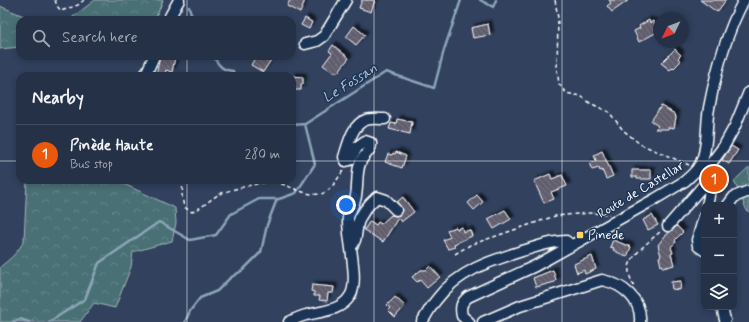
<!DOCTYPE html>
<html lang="en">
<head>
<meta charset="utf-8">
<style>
  body { margin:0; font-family:Mynerve,sans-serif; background:#313d51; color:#f1f3f6 }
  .controls { position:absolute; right:12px; bottom:12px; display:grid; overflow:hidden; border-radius:8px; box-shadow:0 2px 6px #0003 }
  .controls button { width:36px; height:36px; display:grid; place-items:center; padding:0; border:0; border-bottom:1px solid #424c5f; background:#253146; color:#f1f3f6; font:20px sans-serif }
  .compass { position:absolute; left:653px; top:12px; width:36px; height:36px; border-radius:50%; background:#253146; box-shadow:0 2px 6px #0003; rotate:227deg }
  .you { position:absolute; left:346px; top:205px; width:14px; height:14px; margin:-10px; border:3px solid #fff; border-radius:50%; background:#1a73e8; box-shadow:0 0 0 6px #1a73e833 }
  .badge { display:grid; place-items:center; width:26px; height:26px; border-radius:50%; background:#ea580c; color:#fff; font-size:13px; font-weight:700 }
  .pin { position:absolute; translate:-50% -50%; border:2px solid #fff; box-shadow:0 1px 4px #0006 }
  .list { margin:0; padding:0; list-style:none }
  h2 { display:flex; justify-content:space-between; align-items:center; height:52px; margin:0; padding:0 16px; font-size:17px }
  h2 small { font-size:13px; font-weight:400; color:#a3a9b3 }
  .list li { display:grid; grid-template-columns:26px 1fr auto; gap:12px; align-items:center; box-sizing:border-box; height:60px; padding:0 16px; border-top:1px solid #424c5f }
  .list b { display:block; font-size:15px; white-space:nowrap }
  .list p { margin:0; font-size:13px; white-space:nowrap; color:#a3a9b3 }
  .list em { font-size:13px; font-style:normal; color:#a3a9b3 }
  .icon { flex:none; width:22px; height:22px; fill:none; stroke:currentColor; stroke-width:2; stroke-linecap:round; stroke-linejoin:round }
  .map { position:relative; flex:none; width:749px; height:322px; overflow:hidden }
  .search { position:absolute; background:#253146; box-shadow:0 2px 6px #0003; left:16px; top:16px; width:280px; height:44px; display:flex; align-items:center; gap:10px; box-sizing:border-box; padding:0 14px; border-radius:12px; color:#a3a9b3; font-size:15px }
  .panel { position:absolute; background:#253146; box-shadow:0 2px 6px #0003; left:16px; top:72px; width:280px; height:112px; border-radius:12px }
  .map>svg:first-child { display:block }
  .forest { fill:url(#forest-crowns); stroke:#a4b8ba }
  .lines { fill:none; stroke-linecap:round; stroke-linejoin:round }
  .stream { stroke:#8da6b8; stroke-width:2.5 }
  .building { fill:url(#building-back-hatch); stroke:#fff; filter:url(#shadow) }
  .minor-casing { stroke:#fff; stroke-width:13 }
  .path { stroke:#fff; stroke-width:1.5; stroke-dasharray:4 3; stroke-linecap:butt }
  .minor { stroke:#1d3557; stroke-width:10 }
  .grid { fill:none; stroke:#fff; stroke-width:1; stroke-opacity:0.55 }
  .poi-dot { fill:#ffd166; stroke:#1d3557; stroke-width:1.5 }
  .labels { text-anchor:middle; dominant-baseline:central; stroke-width:3; stroke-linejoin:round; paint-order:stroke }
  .street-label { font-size:13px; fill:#fff; stroke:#1d3557 }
  .poi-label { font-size:13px; fill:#fff; stroke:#1d3557; text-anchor:start }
  .water-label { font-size:14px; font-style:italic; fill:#b3c4cf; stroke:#1d3557 }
</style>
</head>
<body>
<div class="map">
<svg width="749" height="322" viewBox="0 0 749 322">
  <defs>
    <pattern id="forest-crowns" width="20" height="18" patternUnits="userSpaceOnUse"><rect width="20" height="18" fill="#487075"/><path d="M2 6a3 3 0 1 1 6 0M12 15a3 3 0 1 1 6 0" fill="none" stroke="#63858a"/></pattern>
    <pattern id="building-back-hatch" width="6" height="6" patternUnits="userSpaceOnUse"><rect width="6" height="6" fill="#615d6d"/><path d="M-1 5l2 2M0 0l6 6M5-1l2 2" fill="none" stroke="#797583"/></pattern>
    <filter id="shadow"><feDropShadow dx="3.5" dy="-3.5" stdDeviation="1" flood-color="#0009"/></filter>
  </defs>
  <rect width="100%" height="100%" fill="#31415e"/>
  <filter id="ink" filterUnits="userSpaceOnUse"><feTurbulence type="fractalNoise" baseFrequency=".025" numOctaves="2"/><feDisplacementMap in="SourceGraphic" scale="8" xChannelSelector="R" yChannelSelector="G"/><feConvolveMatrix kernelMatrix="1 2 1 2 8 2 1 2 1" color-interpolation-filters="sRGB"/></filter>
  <g filter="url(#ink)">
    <path class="forest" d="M95,0H163L155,20H69Z
      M0,6L33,20H20V47L0,49Z
      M749,167V212L747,211L734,181Z
      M27,180H120L124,184L175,208L176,223L172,241L133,252L131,267L115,308L94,303L80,322H0V267C10,259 19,252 24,240Z"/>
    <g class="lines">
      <path class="stream" d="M480,0L493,7L496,0
        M189,7L193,20
        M213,56C219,65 221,70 233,71L234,76
        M292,125L305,124L386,72L434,88L444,50L461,0
        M13,322L20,319L29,322
        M49,322L85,299L99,263L159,222L190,240L216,235L231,214L259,199H279L296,193L315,164L305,124
        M185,322L190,311L200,298L217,291L230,278L243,270L261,252L267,225L277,199"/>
    </g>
    <path class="building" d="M290,0H305L300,13L287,6Z
      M362,0H375L371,12L359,8Z
      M609,0H629L612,12L607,6L611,3Z
      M700,0H726L717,12Z
      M305,18L312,22L309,29L301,25Z
      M649,20L650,23L653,21L659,31L639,42L634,31L640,28L639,26Z
      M488,24L490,35L473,38L471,28Z
      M354,26L365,35L356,45L346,37Z
      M333,45L349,58L338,72H333L323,65L332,53L329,51Z
      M675,49L681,55L678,58L680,60V62L673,69L672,68L670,70L661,63Z
      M160,56H173L172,58H175L172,72L166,70L164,76H156Z
      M256,56H263L271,60L263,72L251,65Z
      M292,76L303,77V84H301V90H292Z
      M661,106L675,114L676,117L674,128L669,127L668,129H655L658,126L651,121Z
      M397,119L412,122L410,134L389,129L391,123L396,124Z
      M731,146L738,150L729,164L722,160Z
      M602,151L613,176L606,179L602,170L600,171L599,168L592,170L589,163L596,161L594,155Z
      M396,152L406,156L402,168L385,162L388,154L392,155L393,153L395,154Z
      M632,170H651V179H637V177H632Z
      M550,174L552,179L562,175L567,186L551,192L554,199L544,203L534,181Z
      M477,195L483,202L474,210L468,203Z
      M403,197L414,212L401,222L398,218L383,242L364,230L370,221L376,225L378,222L381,224L391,215L395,216L400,215L402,209L397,202Z
      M505,210L511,219L494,229L488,219Z
      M652,215L658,225L648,230L643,220Z
      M677,226L683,232L675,240L676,242L671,247L673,253L671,254L674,265L663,268V265L661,266L659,257L661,256L658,245L664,237Z
      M456,227L457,229L462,227L463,232L470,230L472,236L454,244L455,247L448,249L443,240L450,237L447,230Z
      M613,240L631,247L627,257L613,250L614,248L610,247Z
      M592,256L596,269L585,274L584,270L577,273L574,264Z
      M430,266L440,277L427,288L420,280L417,282L412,277L421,270H426Z
      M553,270L556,280L555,282L536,287L533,278Z
      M681,281L680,290L672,289L671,282Z
      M312,285L334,287L333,293H328L327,301L319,300L320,296H314V292L311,291Z
      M395,297L405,306L395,317L388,310L390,308L387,305Z"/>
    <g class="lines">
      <defs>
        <path id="minor" d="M168,20L179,0
          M305,44L317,41L324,36L346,0
          M144,76L147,72L154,56
          M703,174L724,146L735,126L749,92
          M705,177C711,186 710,194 707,205
          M728,205L734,197L749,191
          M704,217L697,240L698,246L704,250
          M668,226L708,180
          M351,247C357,241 356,232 358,223C361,213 369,204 377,197L386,200L396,210
          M722,307L725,320
          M289,322C295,319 301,316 306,315C322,311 341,311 350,296C360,282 347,237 348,218C349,212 353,206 355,200C359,188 355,173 361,161C364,155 372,150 371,143L365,141L358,146L350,160L346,161L344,157C348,145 352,124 366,120C371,118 379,119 385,119
          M422,322C427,314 431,306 437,299C458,271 490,261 522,251C536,247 551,241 566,241L571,245
          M469,322L462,316C460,307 461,303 468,297L535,266L655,199L685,181C694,173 700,168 703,157C708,141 706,124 709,108C716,71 726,33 744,0
          M483,322L520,306L602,280C622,284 642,299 640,322"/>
      </defs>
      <use href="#minor" class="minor-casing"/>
      <path class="path" d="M55,0L57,6L61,11L78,5L84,0
        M555,0L558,18L557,69L559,84L566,93L581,96L590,103L609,112L623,130L640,144L689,165
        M183,180L182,197L184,207L192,212C202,208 208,201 218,195C226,190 266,181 275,182C289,185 305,196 320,194C330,193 337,179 343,171
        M455,254L470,245L555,216L589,213L609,214
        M634,286C631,280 628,274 629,267C631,255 652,239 661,231"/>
      <use href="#minor" class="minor"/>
    </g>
  </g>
  <path class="grid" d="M187,0V20M374,0V322M562,0V322M187,56V76M0,161H20M292,161H749M187,180V322"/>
  <rect class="poi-dot" x="576" y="231" width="8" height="8" rx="2"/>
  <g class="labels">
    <g class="street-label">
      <text transform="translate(641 190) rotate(-31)">Route de Castellar</text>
    </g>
    <g class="poi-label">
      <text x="588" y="235">Pinede</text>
    </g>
    <g class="water-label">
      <text transform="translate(350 83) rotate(-32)">Le Fossan</text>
    </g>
  </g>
</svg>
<div class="controls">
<button>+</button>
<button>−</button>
<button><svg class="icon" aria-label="layers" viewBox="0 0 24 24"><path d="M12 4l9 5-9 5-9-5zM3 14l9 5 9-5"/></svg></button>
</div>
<svg class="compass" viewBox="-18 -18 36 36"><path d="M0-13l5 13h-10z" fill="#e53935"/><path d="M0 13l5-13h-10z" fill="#a3a9b3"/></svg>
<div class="you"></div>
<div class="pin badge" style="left:714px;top:179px">1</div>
<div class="search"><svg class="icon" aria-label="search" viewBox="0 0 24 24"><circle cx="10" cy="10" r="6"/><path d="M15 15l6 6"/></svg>Search here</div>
<section class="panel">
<h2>Nearby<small></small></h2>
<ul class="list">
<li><span class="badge">1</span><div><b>Pinède Haute</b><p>Bus stop</p></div><em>280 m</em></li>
</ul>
</section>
</div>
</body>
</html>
